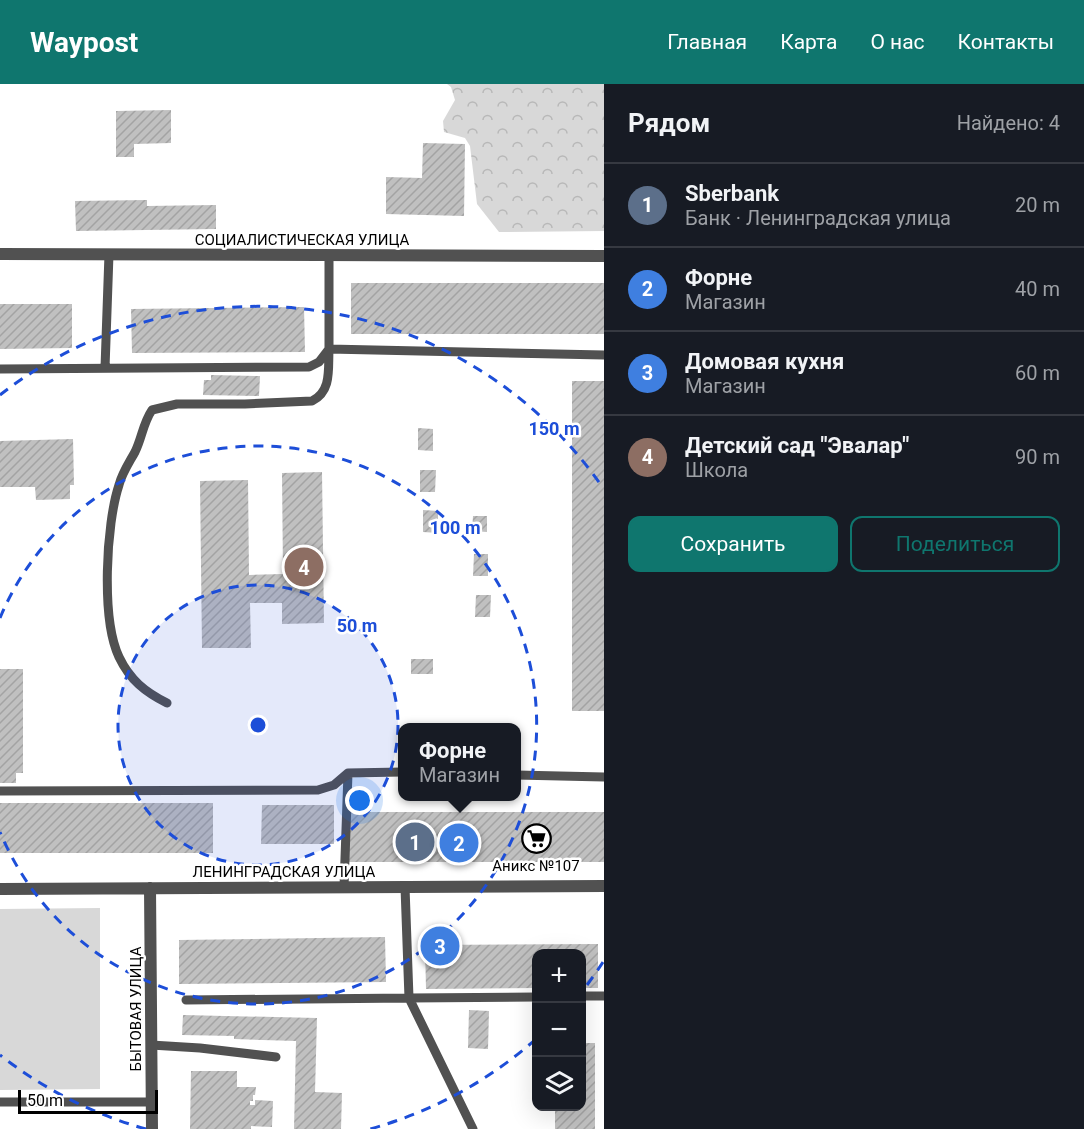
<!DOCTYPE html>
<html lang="ru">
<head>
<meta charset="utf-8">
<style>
  body { margin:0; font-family:Roboto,sans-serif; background:#20242c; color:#f1f3f6 }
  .controls { position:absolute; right:18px; bottom:18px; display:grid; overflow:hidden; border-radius:12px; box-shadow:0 6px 24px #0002 }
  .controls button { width:54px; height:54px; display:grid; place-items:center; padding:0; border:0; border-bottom:2px solid #363941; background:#171b24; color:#f1f3f6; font:30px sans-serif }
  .scale { position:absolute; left:18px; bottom:15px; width:140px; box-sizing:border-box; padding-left:6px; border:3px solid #000; border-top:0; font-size:16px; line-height:21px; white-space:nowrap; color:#000; -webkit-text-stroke:4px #fff; paint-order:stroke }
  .you { position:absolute; left:360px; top:717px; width:21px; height:21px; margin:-15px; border:4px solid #fff; border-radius:50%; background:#1a73e8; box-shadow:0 0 0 9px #1a73e833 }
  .badge { display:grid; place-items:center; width:39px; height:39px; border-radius:50%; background:#0f766e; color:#fff; font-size:20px; font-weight:700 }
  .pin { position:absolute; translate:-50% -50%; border:3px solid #fff; box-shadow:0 2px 6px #0006 }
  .popup { position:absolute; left:398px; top:639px; width:123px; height:78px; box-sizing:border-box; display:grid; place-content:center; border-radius:12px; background:#171b24; filter:drop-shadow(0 2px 4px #0005); font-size:20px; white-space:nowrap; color:#9ea1a6 }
  .popup b { font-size:22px; color:#f1f3f6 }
  .popup::after { content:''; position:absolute; left:50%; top:100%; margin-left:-12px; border:12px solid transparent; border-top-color:#171b24 }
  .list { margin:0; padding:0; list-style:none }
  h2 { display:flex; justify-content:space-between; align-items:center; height:78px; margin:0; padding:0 24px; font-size:26px }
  h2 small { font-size:20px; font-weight:400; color:#9ea1a6 }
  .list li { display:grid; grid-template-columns:39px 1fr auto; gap:18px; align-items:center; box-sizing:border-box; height:84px; padding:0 24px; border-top:2px solid #363941 }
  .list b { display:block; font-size:22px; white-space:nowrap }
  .list p { margin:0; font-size:20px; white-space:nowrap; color:#9ea1a6 }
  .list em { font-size:20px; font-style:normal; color:#9ea1a6 }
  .actions { display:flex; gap:12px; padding:18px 24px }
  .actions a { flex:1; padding:14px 0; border:2px solid #0f766e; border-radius:12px; text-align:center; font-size:21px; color:#0f766e }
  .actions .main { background:#0f766e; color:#fff }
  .icon { flex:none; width:33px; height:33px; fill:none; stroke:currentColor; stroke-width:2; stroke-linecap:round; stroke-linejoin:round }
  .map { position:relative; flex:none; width:604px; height:1045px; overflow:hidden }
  header { display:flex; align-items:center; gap:36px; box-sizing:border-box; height:84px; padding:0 30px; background:#0f766e; color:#fff }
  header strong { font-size:28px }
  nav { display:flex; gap:33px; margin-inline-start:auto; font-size:21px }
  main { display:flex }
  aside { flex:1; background:#171b24 }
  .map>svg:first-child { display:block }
  .grass { fill:#d8d8d8 }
  .forest { fill:url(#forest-crowns) }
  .building { fill:url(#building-hatch) }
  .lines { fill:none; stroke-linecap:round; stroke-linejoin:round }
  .service { stroke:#515151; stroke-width:9 }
  .minor { stroke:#515151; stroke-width:12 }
  .tertiary { stroke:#515151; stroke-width:12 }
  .ring { fill:none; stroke:#1d4ed8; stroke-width:3; stroke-dasharray:10 8 }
  .labels { text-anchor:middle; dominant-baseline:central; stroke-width:5; stroke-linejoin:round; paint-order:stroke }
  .street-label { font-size:15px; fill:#000; stroke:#fff }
  .poi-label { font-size:15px; fill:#000; stroke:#fff }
  .centre { fill:#1d4ed8; stroke:#fff; stroke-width:3 }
  .ring-label { font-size:18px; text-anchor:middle; font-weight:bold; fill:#1d4ed8; stroke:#fff; stroke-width:5; stroke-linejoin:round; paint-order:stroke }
</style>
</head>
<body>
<header>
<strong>Waypost</strong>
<nav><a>Главная</a><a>Карта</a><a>О нас</a><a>Контакты</a></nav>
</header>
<main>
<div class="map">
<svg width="604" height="1045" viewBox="0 0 604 1045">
  <defs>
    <pattern id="forest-crowns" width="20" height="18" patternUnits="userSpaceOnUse" patternTransform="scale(1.5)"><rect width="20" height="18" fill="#d8d8d8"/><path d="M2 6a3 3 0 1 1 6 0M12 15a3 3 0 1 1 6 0" fill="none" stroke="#b8b8b8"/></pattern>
    <pattern id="building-hatch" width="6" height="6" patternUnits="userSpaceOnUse" patternTransform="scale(1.5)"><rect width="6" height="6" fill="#c0c0c0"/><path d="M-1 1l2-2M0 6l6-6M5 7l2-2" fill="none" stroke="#a3a3a3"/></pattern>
  </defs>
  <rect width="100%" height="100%" fill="#fff"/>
  <path class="grass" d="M100,824V1005L0,1006V825Z"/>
  <path class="forest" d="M447,0H604V147L499,148L477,120L470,62L465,54L444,48L443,37L455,16L451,3Z"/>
  <path class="building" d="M171,26V59L134,60V73H116V27Z
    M423,59L465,60L464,132L386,130V93L422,94Z
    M147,116V122L216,121V145L76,147L75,117Z
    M351,199H604V250H351Z
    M0,220H72V264L0,265Z
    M304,223L305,268L132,269L131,225Z
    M211,291L260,292L259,312L203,311L204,296H211Z
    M572,297H604V627H572Z
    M418,344L433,345V367L418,366Z
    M73,355L74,401H70V415L36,416L35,403H0V357Z
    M420,386H436L435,408H420Z
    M322,388L324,539L282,540V519H250L251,564H202L200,397L248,396L249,491L283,490L282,389Z
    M423,426L438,427V449L423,448Z
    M473,432H487V448L472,447Z
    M474,470H488V492H473Z
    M476,511H491L490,533H475Z
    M411,575H433V590H411Z
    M0,585H23V689H16V699H0Z
    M0,719H213V769H0Z
    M262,721H334V760H261Z
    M347,728H604V778H347Z
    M385,853L386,898L179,900V856Z
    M598,860V904H582V870H536V904L426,905L425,861Z
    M469,926L489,927L488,965L468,964Z
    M183,931L317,934L315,1008L342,1009L341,1045H294L296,957L234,955V952L182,951Z
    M582,959H595V1045H555V1022H582Z
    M191,987H237V1003H256L255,1011H253V1017H250V1021H255V1016L273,1017L272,1043L251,1042V1045H190Z"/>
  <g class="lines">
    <path class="service" d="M329,171V265L604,271
      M105,284L109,170
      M0,285L309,283L319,278L329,265
      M167,619C145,608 130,596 119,573C101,535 106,440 119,401C122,389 129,379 135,368C142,354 143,339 152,326L177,320H245L312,317C332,307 328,285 329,265
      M516,691L604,693
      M0,707L318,706L334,701L348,689L402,688
      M344,803L348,689
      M405,803L409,914L536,913
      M582,912H604
      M186,916L409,914L473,1045
      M151,961L200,964L276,973
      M0,1018H151"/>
    <path class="minor" d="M150,804L152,1045
      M0,805L604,802"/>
    <path class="tertiary" d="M0,170L604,172"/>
  </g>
  <circle cx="258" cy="641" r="140" fill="#1d4ed8" fill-opacity=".12"/>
  <g class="ring">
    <circle cx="258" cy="641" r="140"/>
    <path d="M0 534A279 279 0 1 1 0 748"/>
    <path d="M603 878A419 419 0 0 1 584 905M536 955A419 419 0 0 1 370 1045M146 1045A419 419 0 0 1 0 971M0 311A419 419 0 0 1 603 404"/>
  </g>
  <defs>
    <symbol id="supermarket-ring" viewBox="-11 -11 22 22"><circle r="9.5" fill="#fff" stroke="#000" stroke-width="1.5"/><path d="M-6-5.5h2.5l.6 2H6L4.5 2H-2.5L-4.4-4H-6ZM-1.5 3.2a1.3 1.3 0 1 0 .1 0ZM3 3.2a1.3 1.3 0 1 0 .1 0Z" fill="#000"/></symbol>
  </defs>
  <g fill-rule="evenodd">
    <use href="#supermarket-ring" x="520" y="738" width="33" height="33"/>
  </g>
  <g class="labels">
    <g class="street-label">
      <text x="302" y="156">СОЦИАЛИСТИЧЕСКАЯ УЛИЦА</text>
      <text x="284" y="788">ЛЕНИНГРАДСКАЯ УЛИЦА</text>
      <text transform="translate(136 925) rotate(-90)">БЫТОВАЯ УЛИЦА</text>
    </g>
    <g class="poi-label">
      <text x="536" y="782">Аникс №107</text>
    </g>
  </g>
  <circle cx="258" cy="641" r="9" class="centre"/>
  <g class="ring-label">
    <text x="554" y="351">150 m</text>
    <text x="455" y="450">100 m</text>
    <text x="357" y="548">50 m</text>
  </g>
</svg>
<div class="controls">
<button>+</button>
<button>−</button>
<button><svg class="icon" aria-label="layers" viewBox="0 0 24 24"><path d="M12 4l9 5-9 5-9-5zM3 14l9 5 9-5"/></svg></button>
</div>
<div class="scale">50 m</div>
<div class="you"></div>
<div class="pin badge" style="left:415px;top:758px;background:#5c6f8a">1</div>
<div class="pin badge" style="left:459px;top:759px;background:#3f7fe0">2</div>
<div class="popup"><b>Форне</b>Магазин</div>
<div class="pin badge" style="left:440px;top:862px;background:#3f7fe0">3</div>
<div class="pin badge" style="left:304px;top:483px;background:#8d6e63">4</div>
</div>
<aside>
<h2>Рядом<small>Найдено: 4</small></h2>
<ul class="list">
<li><span class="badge" style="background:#5c6f8a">1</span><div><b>Sberbank</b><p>Банк · Ленинградская улица</p></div><em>20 m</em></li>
<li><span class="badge" style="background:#3f7fe0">2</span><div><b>Форне</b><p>Магазин</p></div><em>40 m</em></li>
<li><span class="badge" style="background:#3f7fe0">3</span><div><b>Домовая кухня</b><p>Магазин</p></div><em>60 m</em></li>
<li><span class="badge" style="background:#8d6e63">4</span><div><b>Детский сад &quot;Эвалар&quot;</b><p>Школа</p></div><em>90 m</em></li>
</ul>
<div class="actions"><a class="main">Сохранить</a><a>Поделиться</a></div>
</aside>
</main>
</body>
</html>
